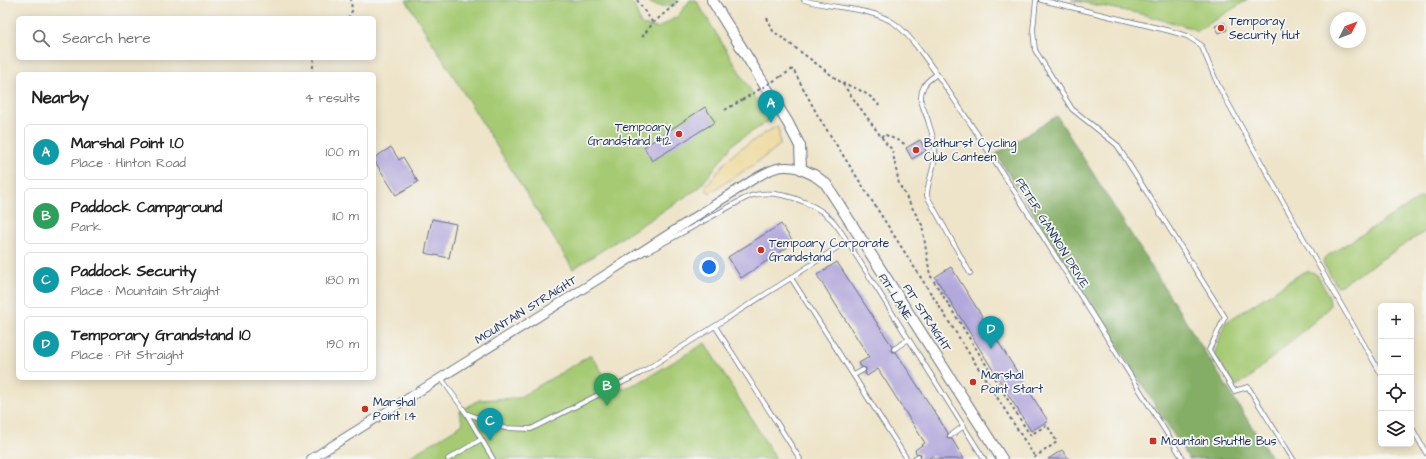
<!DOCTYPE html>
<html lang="en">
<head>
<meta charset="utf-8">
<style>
  body { margin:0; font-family:"Architects Daughter",sans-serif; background:#f2f2f2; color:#222 }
  .controls { position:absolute; right:12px; bottom:12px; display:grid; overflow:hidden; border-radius:6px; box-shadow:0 2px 10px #0003 }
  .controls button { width:36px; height:36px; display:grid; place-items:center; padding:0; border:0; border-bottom:1px solid #e0e0e0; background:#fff; color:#222; font:20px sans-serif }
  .compass { position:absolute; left:1330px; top:12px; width:36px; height:36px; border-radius:50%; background:#fff; box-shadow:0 2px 10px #0003; rotate:48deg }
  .you { position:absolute; left:709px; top:267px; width:14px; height:14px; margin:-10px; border:3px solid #fff; border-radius:50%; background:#1a73e8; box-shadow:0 0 0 6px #1a73e833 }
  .badge { display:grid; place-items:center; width:26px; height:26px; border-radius:50%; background:#0b8043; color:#fff; font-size:13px; font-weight:700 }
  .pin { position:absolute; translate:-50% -33px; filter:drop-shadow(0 1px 2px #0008) }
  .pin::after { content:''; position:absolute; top:21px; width:14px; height:12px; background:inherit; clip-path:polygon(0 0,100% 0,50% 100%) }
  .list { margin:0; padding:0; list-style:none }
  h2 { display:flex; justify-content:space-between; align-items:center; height:52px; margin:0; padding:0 16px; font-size:17px }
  h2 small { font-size:13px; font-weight:400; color:#767676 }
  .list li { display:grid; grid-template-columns:26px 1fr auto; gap:12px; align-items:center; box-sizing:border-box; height:56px; margin:0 8px 8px; padding:0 8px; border:1px solid #e0e0e0; border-radius:6px }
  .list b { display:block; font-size:15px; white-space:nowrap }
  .list p { margin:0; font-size:13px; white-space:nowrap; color:#767676 }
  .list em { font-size:13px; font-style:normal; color:#767676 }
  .icon { flex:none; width:22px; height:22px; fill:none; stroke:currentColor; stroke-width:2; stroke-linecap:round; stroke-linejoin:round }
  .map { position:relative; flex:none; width:1426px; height:459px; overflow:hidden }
  .search { position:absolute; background:#fff; box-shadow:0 2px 10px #0003; left:16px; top:16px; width:360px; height:44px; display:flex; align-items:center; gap:10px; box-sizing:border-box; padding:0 14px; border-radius:6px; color:#767676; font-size:15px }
  .panel { position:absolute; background:#fff; box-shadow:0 2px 10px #0003; left:16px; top:72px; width:360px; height:308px; border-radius:6px }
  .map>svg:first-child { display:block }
  .green { fill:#a6ca73; stroke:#607c68 }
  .forest { fill:#84ae65; stroke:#506e62 }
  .sand { fill:#eeda9e; stroke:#84847e }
  .building { fill:#b2a8dc }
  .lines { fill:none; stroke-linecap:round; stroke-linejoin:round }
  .service-casing { stroke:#656e83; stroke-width:5.5 }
  .minor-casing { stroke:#656e83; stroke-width:10 }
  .tertiary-casing { stroke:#656e83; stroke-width:12 }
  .path { stroke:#656e83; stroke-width:2; stroke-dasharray:3 3; stroke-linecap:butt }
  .service { stroke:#fff; stroke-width:4 }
  .minor { stroke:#fff; stroke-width:8 }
  .tertiary { stroke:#fff; stroke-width:10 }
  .path-bridge { stroke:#656e83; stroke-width:2; stroke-dasharray:3 3; stroke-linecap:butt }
  .poi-dot { fill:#c8321e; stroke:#f6f6f2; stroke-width:1.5 }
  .labels { text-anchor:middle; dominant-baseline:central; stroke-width:3.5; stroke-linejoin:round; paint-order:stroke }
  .poi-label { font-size:12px; fill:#1b2f5e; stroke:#f6f6f2; text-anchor:start }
  .street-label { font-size:12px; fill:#1b2f5e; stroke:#f6f6f2 }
</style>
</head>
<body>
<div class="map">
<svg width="1426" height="459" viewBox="0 0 1426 459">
  <rect width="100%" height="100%" fill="#f6f6f2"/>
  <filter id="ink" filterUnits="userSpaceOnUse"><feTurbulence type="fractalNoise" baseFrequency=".025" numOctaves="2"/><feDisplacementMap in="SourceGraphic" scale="8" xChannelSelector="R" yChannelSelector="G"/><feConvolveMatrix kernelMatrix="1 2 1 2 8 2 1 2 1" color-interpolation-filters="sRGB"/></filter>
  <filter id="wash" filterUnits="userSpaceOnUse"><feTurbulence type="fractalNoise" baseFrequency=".012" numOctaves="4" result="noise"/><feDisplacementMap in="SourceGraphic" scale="16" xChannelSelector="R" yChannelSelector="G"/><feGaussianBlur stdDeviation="0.9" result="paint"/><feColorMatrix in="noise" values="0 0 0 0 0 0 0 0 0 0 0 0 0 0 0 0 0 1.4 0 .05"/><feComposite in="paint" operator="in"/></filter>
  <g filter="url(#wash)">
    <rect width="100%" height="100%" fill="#eee4c9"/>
    <path class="green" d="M406,0H629L634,5L641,25L658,28L678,16L690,0H696L769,121L734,143L699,188L573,269Z
      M647,0H678L675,5C666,6 653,8 647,0Z
      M1071,0H1247L1197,31L1192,28L1141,14Z
      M1422,197L1426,199V231L1341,285L1337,286L1323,263L1324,258Z
      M1308,271L1314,273L1318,276L1329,297L1330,305L1326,311L1248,379L1236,386L1214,355L1225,323L1302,273Z
      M705,343L776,459H406L463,424L459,412L479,400L518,398L591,355L608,381L622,389L640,382Z"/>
    <path class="forest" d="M1057,116L1272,459H1189L996,154Z"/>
    <path class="sand" d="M777,126L779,131L780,145L755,164L709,193L705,188L727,160L740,149Z"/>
    <g id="blocks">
      <path class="building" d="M1224,23L1227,30L1219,33L1215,26Z
        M705,107L715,122L652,161L644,147Z
        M920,140L926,151L912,159L906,148Z
        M391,147L399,160L403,157L418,182L396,195L374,160V158Z
        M432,219L456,224L449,258L425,253Z
        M781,224L794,243L741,278L728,257Z
        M837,262L892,346L891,351L893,352H896L948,433L947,438L949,439H952L964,459H935L933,456L927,459H920L921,454L916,453L915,450L925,443L878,369L867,376L865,373L866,370V368L861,367L859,363L869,357L817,275Z
        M951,267L1048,421L1031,431L935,277Z
        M1062,450L1069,459H1048Z"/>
    </g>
  </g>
  <g filter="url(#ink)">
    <use href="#blocks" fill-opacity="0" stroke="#656e83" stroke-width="1"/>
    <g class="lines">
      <defs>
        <path id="service" d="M804,0C832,9 870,7 894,23C905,30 913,42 921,52C939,76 955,101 972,126C1044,236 1113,348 1183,459
          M1036,0L1033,30L1035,50L1072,109L1117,145L1225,317L1209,350L1234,391L1248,387L1293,459
          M1041,0L1170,31L1187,36L1201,45L1218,85L1315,259L1381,374
          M937,74C933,77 926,81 924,86C916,100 926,111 929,124C932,133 935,143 935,151C936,167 927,180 927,196L970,273
          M647,252L740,201C744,199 749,196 754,195C778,189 813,202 831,219C837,225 842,233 847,241L984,459
          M791,278L847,241
          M894,349L909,339
          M854,375L863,370
          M441,378L466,413L493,459
          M466,413L504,428L531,429L639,374L715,326
          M1411,426L1426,453
          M950,436L964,426
          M448,459L480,440
          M800,459L715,326L791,278L907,459
          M914,459L918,456"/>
        <path id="minor" d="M311,459L605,275L754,179C771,169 780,164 801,169"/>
        <path id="tertiary" d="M712,0L788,123L800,146L801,169L814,175L826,184L1002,459"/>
      </defs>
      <use href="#service" class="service-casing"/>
      <use href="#minor" class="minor-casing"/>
      <use href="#tertiary" class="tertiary-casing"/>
      <path class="path" d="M637,0L653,23
        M348,18L352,11L351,0
        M767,18L773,31L842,83L888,146L892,149L899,184L922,225L930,275L1030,435L1047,425L1057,442L1035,457L1036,459
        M642,37L653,23L680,0
        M312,74L314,58
        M780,77L793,69L818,116L1035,457
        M842,83C856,88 869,93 879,105
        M725,110L742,100
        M881,137L884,134L905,144"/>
      <use href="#service" class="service"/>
      <use href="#minor" class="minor"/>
      <use href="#tertiary" class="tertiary"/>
      <path class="path-bridge" d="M742,100L780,77"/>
    </g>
  </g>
  <g class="poi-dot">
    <circle cx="1221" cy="28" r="4"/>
    <circle cx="679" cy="134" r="4"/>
    <circle cx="916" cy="150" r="4"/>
    <circle cx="761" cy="250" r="4"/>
    <circle cx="973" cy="382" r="4"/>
    <circle cx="365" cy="409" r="4"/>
    <rect x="1149" y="437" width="8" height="8" rx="2"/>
  </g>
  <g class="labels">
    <g class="poi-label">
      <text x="1229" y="21">Temporay<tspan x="1229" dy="14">Security Hut</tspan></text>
      <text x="671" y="127" text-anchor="end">Tempoary<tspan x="671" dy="14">Grandstand #12</tspan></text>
      <text x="924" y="143">Bathurst Cycling<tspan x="924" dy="14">Club Canteen</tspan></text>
      <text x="769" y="243">Tempoary Corporate<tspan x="769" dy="14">Grandstand</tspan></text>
      <text x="981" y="375">Marshal<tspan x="981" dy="14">Point Start</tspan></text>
      <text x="373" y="402">Marshal<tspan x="373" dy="14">Point 1.4</tspan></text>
      <text x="1161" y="441">Mountain Shuttle Bus</text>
    </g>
    <g class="street-label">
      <text transform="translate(1052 233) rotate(58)">PETER GANNON DRIVE</text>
      <text transform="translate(895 297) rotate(58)">PIT LANE</text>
      <text transform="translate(526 310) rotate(-32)">MOUNTAIN STRAIGHT</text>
      <text transform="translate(927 318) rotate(57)">PIT STRAIGHT</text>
    </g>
  </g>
</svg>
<div class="controls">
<button>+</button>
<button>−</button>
<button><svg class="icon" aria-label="locate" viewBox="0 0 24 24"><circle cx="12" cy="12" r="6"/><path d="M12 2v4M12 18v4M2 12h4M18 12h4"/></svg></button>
<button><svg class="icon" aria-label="layers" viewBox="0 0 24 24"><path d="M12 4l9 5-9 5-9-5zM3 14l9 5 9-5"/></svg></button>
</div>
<svg class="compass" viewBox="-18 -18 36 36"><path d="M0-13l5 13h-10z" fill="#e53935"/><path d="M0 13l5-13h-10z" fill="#767676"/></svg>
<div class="you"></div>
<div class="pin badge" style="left:771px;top:123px;background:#0f9aa8">A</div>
<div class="pin badge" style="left:607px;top:406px;background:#2e9e5b">B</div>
<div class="pin badge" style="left:490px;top:441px;background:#0f9aa8">C</div>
<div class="pin badge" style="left:991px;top:349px;background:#0f9aa8">D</div>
<div class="search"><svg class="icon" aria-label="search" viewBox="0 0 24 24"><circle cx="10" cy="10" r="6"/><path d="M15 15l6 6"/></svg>Search here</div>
<section class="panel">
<h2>Nearby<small>4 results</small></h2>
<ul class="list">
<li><span class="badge" style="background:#0f9aa8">A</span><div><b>Marshal Point 1.0</b><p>Place · Hinton Road</p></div><em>100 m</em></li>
<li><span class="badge" style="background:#2e9e5b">B</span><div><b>Paddock Campground</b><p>Park</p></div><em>110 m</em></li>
<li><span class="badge" style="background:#0f9aa8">C</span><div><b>Paddock Security</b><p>Place · Mountain Straight</p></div><em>180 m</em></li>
<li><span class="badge" style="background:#0f9aa8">D</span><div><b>Temporary Grandstand 10</b><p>Place · Pit Straight</p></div><em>190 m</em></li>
</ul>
</section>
</div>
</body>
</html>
